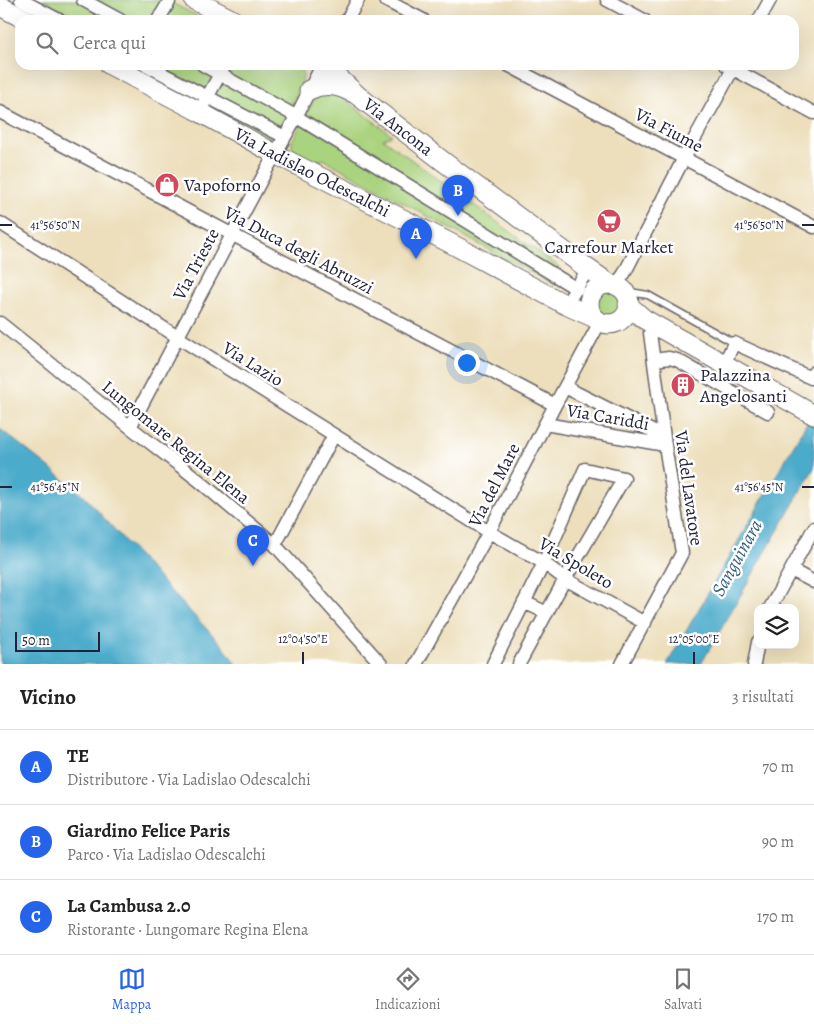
<!DOCTYPE html>
<html lang="it">
<head>
<meta charset="utf-8">
<style>
  body { margin:0; font-family:Alegreya,serif; background:#f6f6f6; color:#222 }
  .controls { position:absolute; right:15px; bottom:15px; display:grid; overflow:hidden; border-radius:10px; box-shadow:0 5px 20px #0002 }
  .controls button { width:45px; height:45px; display:grid; place-items:center; padding:0; border:0; border-bottom:1px solid #e0e0e0; background:#fff; color:#222; font:25px sans-serif }
  .scale { position:absolute; left:15px; bottom:12px; width:85px; box-sizing:border-box; padding-left:5px; border:2px solid #22223b; border-top:0; font-size:14px; line-height:18px; white-space:nowrap; color:#22223b; -webkit-text-stroke:4px #fff; paint-order:stroke }
  .you { position:absolute; left:466px; top:362px; width:18px; height:18px; margin:-12px; border:4px solid #fff; border-radius:50%; background:#1a73e8; box-shadow:0 0 0 8px #1a73e833 }
  .badge { display:grid; place-items:center; width:32px; height:32px; border-radius:50%; background:#2563eb; color:#fff; font-size:16px; font-weight:700 }
  .pin { position:absolute; translate:-50% -41px; filter:drop-shadow(0 1px 2px #0008) }
  .pin::after { content:''; position:absolute; top:26px; width:18px; height:15px; background:inherit; clip-path:polygon(0 0,100% 0,50% 100%) }
  .list { margin:0; padding:0; list-style:none }
  h2 { display:flex; justify-content:space-between; align-items:center; height:65px; margin:0; padding:0 20px; font-size:21px }
  h2 small { font-size:16px; font-weight:400; color:#767676 }
  .list li { display:grid; grid-template-columns:32px 1fr auto; gap:15px; align-items:center; box-sizing:border-box; height:75px; padding:0 20px; border-top:1px solid #e0e0e0 }
  .list b { display:block; font-size:19px; white-space:nowrap }
  .list p { margin:0; font-size:16px; white-space:nowrap; color:#767676 }
  .list em { font-size:16px; font-style:normal; color:#767676 }
  .icon { flex:none; width:28px; height:28px; fill:none; stroke:currentColor; stroke-width:2; stroke-linecap:round; stroke-linejoin:round }
  .map { position:relative; flex:none; width:814px; height:664px; overflow:hidden }
  .search { position:absolute; background:#fff; box-shadow:0 5px 20px #0002; left:15px; right:15px; top:15px; height:55px; display:flex; align-items:center; gap:12px; box-sizing:border-box; padding:0 18px; border-radius:15px; color:#767676; font-size:19px }
  .sheet { height:290px; background:#fff }
  nav { display:flex; justify-content:space-around; align-items:center; box-sizing:border-box; height:70px; border-top:1px solid #e0e0e0; background:#fff; font-size:14px; color:#767676 }
  nav a { display:grid; justify-items:center; gap:2px }
  nav .on { color:#2563eb }
  .map>svg:first-child { display:block }
  .green { fill:#aad37f; stroke:#667a5d }
  .water { fill:#4cabcb; stroke:#376683 }
  .lines { fill:none; stroke-linecap:round; stroke-linejoin:round }
  .lane-casing { stroke:#696468; stroke-width:9 }
  .street-casing { stroke:#696468; stroke-width:15 }
  .secondary-casing { stroke:#696468; stroke-width:21 }
  .lane { stroke:#fff; stroke-width:6 }
  .street { stroke:#fff; stroke-width:12 }
  .secondary { stroke:#fff; stroke-width:19 }
  .ticks { fill:none; stroke:#22223b; stroke-width:2 }
  .labels { text-anchor:middle; dominant-baseline:central; stroke-width:5; stroke-linejoin:round; paint-order:stroke }
  .street-label { font-size:18px; fill:#22223b; stroke:#fff }
  .poi-label { font-size:18px; fill:#22223b; stroke:#fff; text-anchor:start }
  .water-label { font-size:19px; font-style:italic; fill:#35607c; stroke:#fff }
  .ticks-label { font-size:12px; text-anchor:middle; fill:#22223b; stroke:#fff; stroke-width:5; stroke-linejoin:round; paint-order:stroke }
</style>
</head>
<body>
<div class="map">
<svg width="814" height="664" viewBox="0 0 814 664">
  <rect width="100%" height="100%" fill="#fff"/>
  <filter id="ink" filterUnits="userSpaceOnUse"><feTurbulence type="fractalNoise" baseFrequency=".02" numOctaves="2"/><feDisplacementMap in="SourceGraphic" scale="10" xChannelSelector="R" yChannelSelector="G"/><feConvolveMatrix kernelMatrix="1 2 1 2 8 2 1 2 1" color-interpolation-filters="sRGB"/></filter>
  <filter id="wash" filterUnits="userSpaceOnUse"><feTurbulence type="fractalNoise" baseFrequency=".0096" numOctaves="4" result="noise"/><feDisplacementMap in="SourceGraphic" scale="20" xChannelSelector="R" yChannelSelector="G"/><feGaussianBlur stdDeviation="1.12" result="paint"/><feColorMatrix in="noise" values="0 0 0 0 0 0 0 0 0 0 0 0 0 0 0 0 0 1.4 0 .05"/><feComposite in="paint" operator="in"/></filter>
  <g filter="url(#wash)">
    <rect width="100%" height="100%" fill="#eddfbc"/>
    <path class="green" d="M7,0H166L205,20H44Z
      M127,65H295C302,69 303,72 303,79L276,137L270,139L261,138Z
      M322,93L339,95L392,135L383,139L559,267L562,272V275L555,283H550L323,159L312,164L296,156L292,149V141L315,98Z
      M597 303a12 12 0 1 1 24 0a12 12 0 1 1-24 0Z"/>
    <path class="water" d="M814,410V468L701,664H667Z
      M0,429L36,457L85,497L165,585L223,646L236,664H0Z"/>
  </g>
  <g filter="url(#ink)">
    <g class="lines">
      <defs>
        <path id="lane" d="M624,291L648,295L734,343"/>
        <path id="street" d="M21,0L59,20
          M83,0L120,20
          M385,0L423,20
          M607,0L644,20
          M158,20L169,2
          M347,20L358,0
          M759,20L770,0
          M146,65L281,135
          M203,65L292,114L577,289
          M508,65L814,227
          M726,65L814,113
          M204,103L225,65
          M0,112L555,405
          M0,223L187,343L489,532L544,563L565,579L645,623
          M616,285L624,274L684,158L735,65
          M566,305L588,269
          M0,323L130,427L197,479L275,545L381,664
          M654,360L669,358L677,360L768,412
          M724,364L734,343L811,378L814,372
          M565,387L664,437
          M545,424L665,445
          M130,427L268,167L296,117L322,65
          M275,545L334,435
          M791,570L814,582
          M524,602L547,613
          M770,608L814,528
          M416,664L489,532L555,405L600,322
          M493,664L544,563L585,469L624,478L565,579L519,664
          M622,664L682,553L665,445L650,333
          M754,664L758,642"/>
        <g id="secondary">
          <path d="M194,0L233,20"/>
          <path d="M0,6L26,20"/>
          <path id="s1" d="M110,65L198,111L275,154L450,243L566,305L595,318"/>
          <path id="s2" d="M321,65L341,80L357,95L444,162L584,266L610,284"/>
          <path d="M309,90C323,83 338,85 351,92"/>
          <circle cx="609" cy="304" r="20"/>
          <path d="M628,305L644,319L814,415"/>
        </g>
      </defs>
      <use href="#lane" class="lane-casing"/>
      <use href="#street" class="street-casing"/>
      <use href="#secondary" class="secondary-casing"/>
      <use href="#lane" class="lane"/>
      <use href="#street" class="street"/>
      <use href="#secondary" class="secondary"/>
    </g>
  </g>
  <path class="ticks" d="M0,225H12M802,225H814M0,487H12M802,487H814M303,652V664M694,652V664"/>
  <defs>
    <symbol id="shop-disc" viewBox="-11 -11 22 22"><circle r="9.5" fill="#d1495b" stroke="#fff"/><path d="M-5-2.5h2.3a2.7 3.5 0 0 1 5.4 0H5L5.5 6h-11ZM-1.5-2.5h3a1.5 2.3 0 0 0-3 0Z" fill="#fff"/></symbol>
    <symbol id="supermarket-disc" viewBox="-11 -11 22 22"><circle r="9.5" fill="#d1495b" stroke="#fff"/><path d="M-6-5.5h2.5l.6 2H6L4.5 2H-2.5L-4.4-4H-6ZM-1.5 3.2a1.3 1.3 0 1 0 .1 0ZM3 3.2a1.3 1.3 0 1 0 .1 0Z" fill="#fff"/></symbol>
    <symbol id="building-disc" viewBox="-11 -11 22 22"><circle r="9.5" fill="#d1495b" stroke="#fff"/><path d="M-4-6H4V6H1V3H-1V6H-4ZM-2.5-4.3h1.7v1.8h-1.7ZM.8-4.3h1.7v1.8H.8ZM-2.5-1h1.7V.8h-1.7ZM.8-1h1.7V.8H.8Z" fill="#fff"/></symbol>
  </defs>
  <g fill-rule="evenodd">
    <use href="#shop-disc" x="153" y="171" width="28" height="28"/>
    <use href="#supermarket-disc" x="595" y="207" width="28" height="28"/>
    <use href="#building-disc" x="669" y="371" width="28" height="28"/>
  </g>
  <g class="labels">
    <g class="street-label">
      <text stroke="none"><textPath href="#s2" startOffset="99">Via Ancona</textPath></text>
      <text transform="translate(669 130) rotate(28)">Via Fiume</text>
      <text stroke="none"><textPath href="#s1" startOffset="229">Via Ladislao Odescalchi</textPath></text>
      <text transform="translate(299 250) rotate(28)">Via Duca degli Abruzzi</text>
      <text transform="translate(196 264) rotate(-62)">Via Trieste</text>
      <text transform="translate(253 364) rotate(32)">Via Lazio</text>
      <text transform="translate(608 417) rotate(10)">Via Cariddi</text>
      <text transform="translate(176 442) rotate(39)">Lungomare Regina Elena</text>
      <text transform="translate(494 485) rotate(-63)">Via del Mare</text>
      <text transform="translate(689 488) rotate(82)">Via del Lavatore</text>
      <text transform="translate(576 563) rotate(31)">Via Spoleto</text>
    </g>
    <g class="poi-label">
      <text x="184" y="185">Vapoforno</text>
      <text x="609" y="247" text-anchor="middle">Carrefour Market</text>
      <text x="700" y="375">Palazzina<tspan x="700" dy="21">Angelosanti</tspan></text>
    </g>
    <g class="water-label">
      <text transform="translate(737 558) rotate(-61)">Sanguinara</text>
    </g>
  </g>
  <g class="ticks-label">
    <text x="55" y="229">41°56'50"N</text>
    <text x="759" y="229">41°56'50"N</text>
    <text x="55" y="491">41°56'45"N</text>
    <text x="759" y="491">41°56'45"N</text>
    <text x="303" y="643">12°04'50"E</text>
    <text x="694" y="643">12°05'00"E</text>
  </g>
</svg>
<div class="controls">
<button><svg class="icon" aria-label="layers" viewBox="0 0 24 24"><path d="M12 4l9 5-9 5-9-5zM3 14l9 5 9-5"/></svg></button>
</div>
<div class="scale">50 m</div>
<div class="you"></div>
<div class="pin badge" style="left:416px;top:259px">A</div>
<div class="pin badge" style="left:458px;top:216px">B</div>
<div class="pin badge" style="left:253px;top:566px">C</div>
<div class="search"><svg class="icon" aria-label="search" viewBox="0 0 24 24"><circle cx="10" cy="10" r="6"/><path d="M15 15l6 6"/></svg>Cerca qui</div>
</div>
<section class="sheet">
<h2>Vicino<small>3 risultati</small></h2>
<ul class="list">
<li><span class="badge">A</span><div><b>TE</b><p>Distributore · Via Ladislao Odescalchi</p></div><em>70 m</em></li>
<li><span class="badge">B</span><div><b>Giardino Felice Paris</b><p>Parco · Via Ladislao Odescalchi</p></div><em>90 m</em></li>
<li><span class="badge">C</span><div><b>La Cambusa 2.0</b><p>Ristorante · Lungomare Regina Elena</p></div><em>170 m</em></li>
</ul>
</section>
<nav>
<a class="on"><svg class="icon" aria-label="map" viewBox="0 0 24 24"><path d="M3 6l6-2 6 2 6-2v14l-6 2-6-2-6 2zM9 4v14M15 6v14"/></svg>Mappa</a>
<a><svg class="icon" aria-label="directions" viewBox="0 0 24 24"><path d="M12 3l9 9-9 9-9-9zM9 14v-3h6M13 9l2 2-2 2"/></svg>Indicazioni</a>
<a><svg class="icon" aria-label="saved" viewBox="0 0 24 24"><path d="M7 4h10v16l-5-4-5 4z"/></svg>Salvati</a>
</nav>
</body>
</html>
